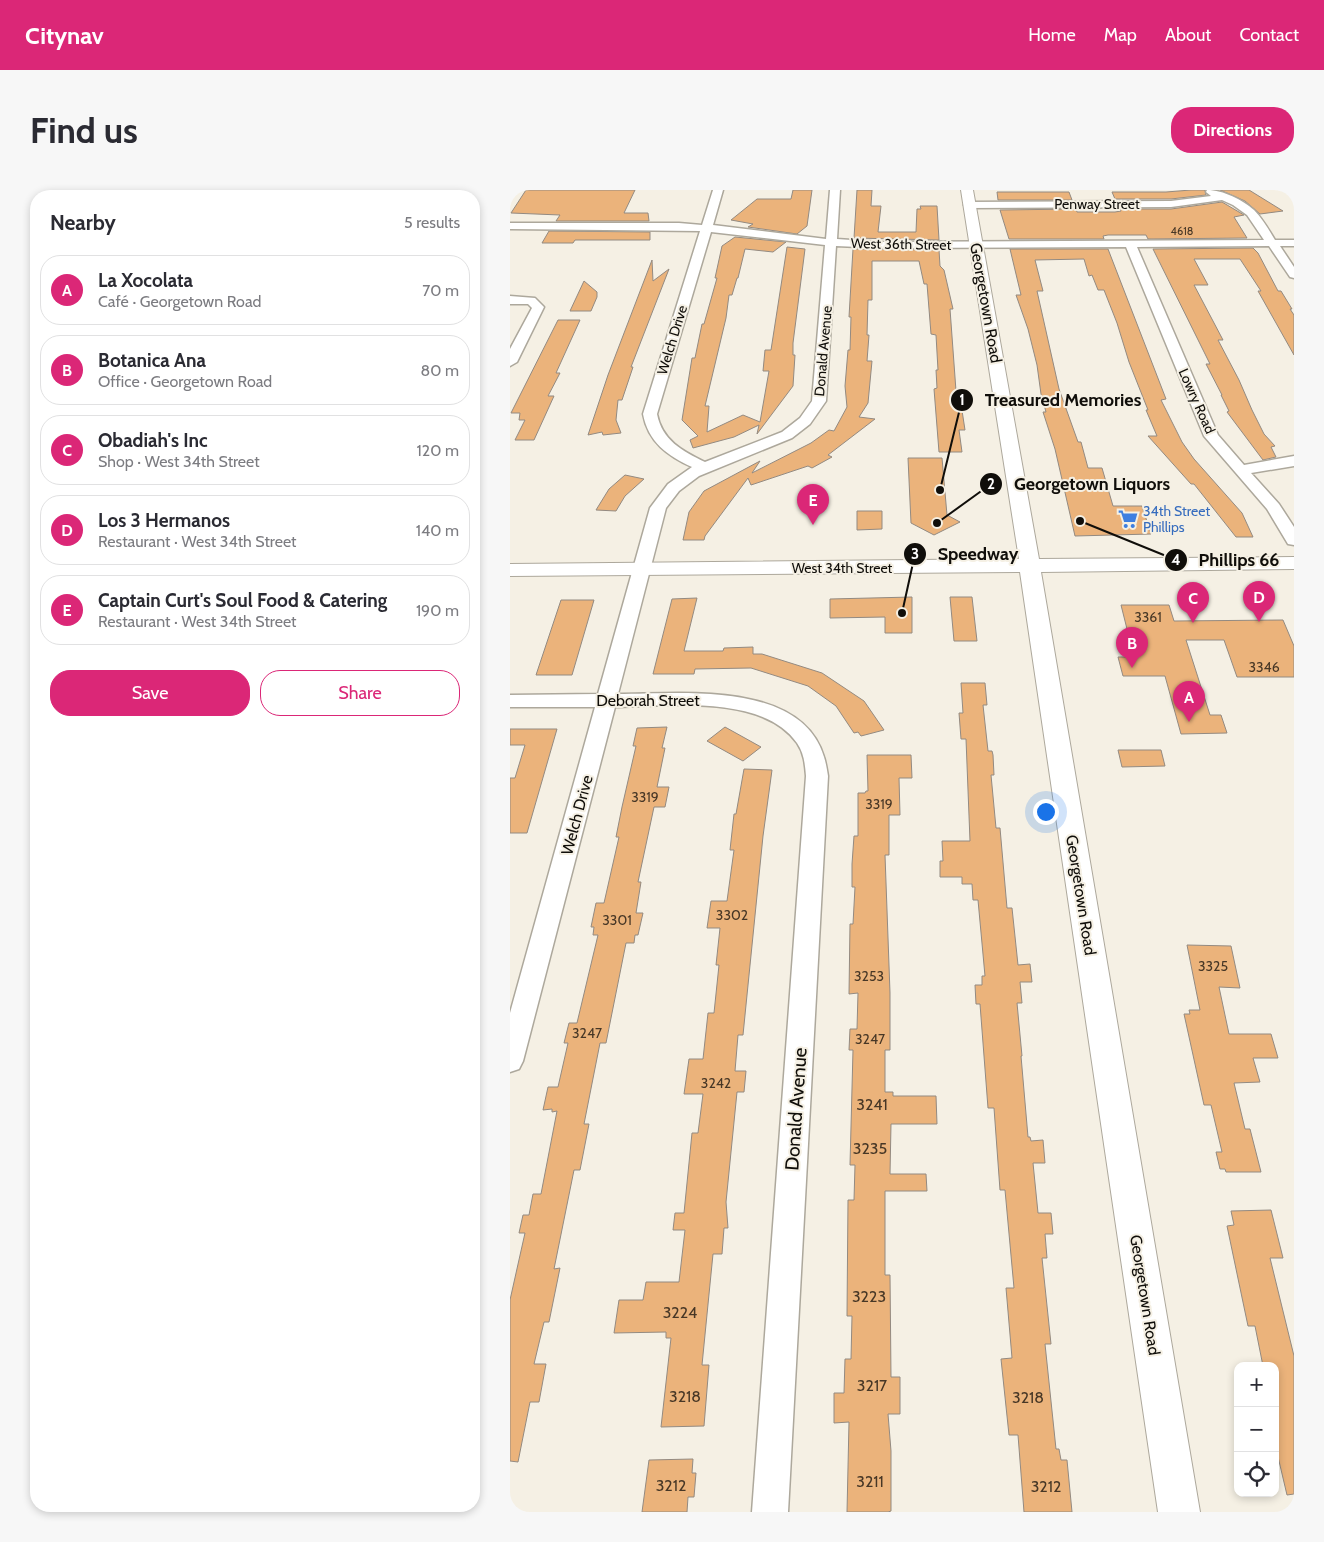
<!DOCTYPE html>
<html lang="en">
<head>
<meta charset="utf-8">
<style>
  body { margin:0; font-family:Cabin,sans-serif; background:#f7f7f7; color:#2b2b33 }
  .controls { position:absolute; right:15px; bottom:15px; display:grid; overflow:hidden; border-radius:10px; box-shadow:0 2px 8px #0003 }
  .controls button { width:45px; height:45px; display:grid; place-items:center; padding:0; border:0; border-bottom:1px solid #e1e1e2; background:#fff; color:#2b2b33; font:25px sans-serif }
  .you { position:absolute; left:535px; top:621px; width:18px; height:18px; margin:-12px; border:4px solid #fff; border-radius:50%; background:#1a73e8; box-shadow:0 0 0 8px #1a73e833 }
  .badge { display:grid; place-items:center; width:32px; height:32px; border-radius:50%; background:#db2777; color:#fff; font-size:16px; font-weight:700 }
  .pin { position:absolute; translate:-50% -41px; filter:drop-shadow(0 1px 2px #0008) }
  .pin::after { content:''; position:absolute; top:26px; width:18px; height:15px; background:inherit; clip-path:polygon(0 0,100% 0,50% 100%) }
  .list { margin:0; padding:0; list-style:none }
  h2 { display:flex; justify-content:space-between; align-items:center; height:65px; margin:0; padding:0 20px; font-size:21px }
  h2 small { font-size:16px; font-weight:400; color:#7c7c81 }
  .list li { display:grid; grid-template-columns:32px 1fr auto; gap:15px; align-items:center; box-sizing:border-box; height:70px; margin:0 10px 10px; padding:0 10px; border:1px solid #e1e1e2; border-radius:20px }
  .list b { display:block; font-size:19px; white-space:nowrap }
  .list p { margin:0; font-size:16px; white-space:nowrap; color:#7c7c81 }
  .list em { font-size:16px; font-style:normal; color:#7c7c81 }
  .actions { display:flex; gap:10px; padding:15px 20px }
  .actions a { flex:1; padding:11px 0; border:1px solid #db2777; border-radius:20px; text-align:center; font-size:18px; color:#db2777 }
  .actions .main { background:#db2777; color:#fff }
  .icon { flex:none; width:28px; height:28px; fill:none; stroke:currentColor; stroke-width:2; stroke-linecap:round; stroke-linejoin:round }
  .map { position:relative; flex:none; width:784px; height:1322px; overflow:hidden; border-radius:20px }
  header { display:flex; align-items:center; gap:30px; box-sizing:border-box; height:70px; padding:0 25px; background:#db2777; color:#fff }
  header strong { font-size:24px }
  nav { display:flex; gap:28px; margin-inline-start:auto; font-size:18px }
  .intro { display:flex; align-items:center; justify-content:space-between; box-sizing:border-box; height:120px; padding:0 30px }
  h1 { margin:0; font-size:35px }
  .button { padding:12px 22px; border-radius:20px; background:#db2777; color:#fff; font-size:18px; font-weight:700 }
  main { display:flex; gap:30px; padding:0 30px }
  aside { flex:1; background:#fff; border-radius:20px; box-shadow:0 2px 8px #0003 }
  .map>svg:first-child { display:block }
  .building { fill:#ebb37b; stroke:#938a81 }
  .lines { fill:none; stroke-linecap:round; stroke-linejoin:round }
  .street-casing { stroke:#ada89c; stroke-width:3 }
  .secondary-casing { stroke:#ada89c; stroke-width:2 }
  .street { fill:#fff; fill-rule:evenodd }
  .secondary { fill:#fff; fill-rule:evenodd }
  .labels { text-anchor:middle; dominant-baseline:central; stroke-width:4; stroke-linejoin:round; paint-order:stroke }
  .far-number-label { font-size:11px; fill:#473726 }
  .far-street-label { font-size:14px; fill:#100e0a; stroke:#f5f0e4 }
  .far-shop-label { font-size:14px; fill:#366cbe; stroke:#f5f0e4; text-anchor:start }
  .number-label { font-size:14px; fill:#473726 }
  .street-label { font-size:16px; fill:#100e0a; stroke:#f5f0e4 }
  .near-number-label { font-size:16px; fill:#473726 }
  .near-street-label { font-size:19px; fill:#100e0a; stroke:#f5f0e4 }
  .leader { fill:none; stroke:#100e0a; stroke-width:2 }
  .callout-dot { fill:#100e0a; stroke:#f5f0e4; stroke-width:2 }
  .mark-label { font-size:15px; text-anchor:middle; font-weight:bold; fill:#fff }
  .callout-label { font-size:18px; text-anchor:middle; font-weight:bold; fill:#100e0a; stroke:#f5f0e4; stroke-width:4; stroke-linejoin:round; paint-order:stroke }
</style>
</head>
<body>
<header>
<strong>Citynav</strong>
<nav><a>Home</a><a>Map</a><a>About</a><a>Contact</a></nav>
</header>
<div class="intro"><h1>Find us</h1><a class="button">Directions</a></div>
<main>
<aside>
<h2>Nearby<small>5 results</small></h2>
<ul class="list">
<li><span class="badge">A</span><div><b>La Xocolata</b><p>Café · Georgetown Road</p></div><em>70 m</em></li>
<li><span class="badge">B</span><div><b>Botanica Ana</b><p>Office · Georgetown Road</p></div><em>80 m</em></li>
<li><span class="badge">C</span><div><b>Obadiah's Inc</b><p>Shop · West 34th Street</p></div><em>120 m</em></li>
<li><span class="badge">D</span><div><b>Los 3 Hermanos</b><p>Restaurant · West 34th Street</p></div><em>140 m</em></li>
<li><span class="badge">E</span><div><b>Captain Curt's Soul Food &amp; Catering</b><p>Restaurant · West 34th Street</p></div><em>190 m</em></li>
</ul>
<div class="actions"><a class="main">Save</a><a>Share</a></div>
</aside>
<div class="map">
<svg width="784" height="1322" viewBox="0 0 784 1322">
  <rect width="100%" height="100%" fill="#f5f0e4"/>
  <path class="building" d="M16,0H125L114,23H138L139,31H46L50,25L1,23Z
    M283,0H302L297,36L287,44L238,37L243,34L221,30L247,9H281Z
    M347,0H362L361,16H371L368,42H406L407,19H411L410,16H427L429,50L344,48Z
    M681,0H695L696,5L661,9H605L602,2H656Z
    M710,0H739L773,21L750,24L735,11Z
    M487,2H559L562,10H488Z
    M712,12L734,25L724,27L737,48L638,49L636,45H598L593,46L594,49H499L490,20L566,19L567,22H605L611,21L610,19H661Z
    M39,41L140,42V50H65L63,53H32Z
    M225,47L276,52L263,62L235,59L228,88H227L222,105H219L216,128L195,216H199L197,242L233,225L250,232L259,181H253L255,160H261L277,57L295,59L283,153V165H285L283,196L247,244L249,235L224,247L183,258L180,250L188,246L172,230L182,168H185L192,134H194L207,88H205L212,56Z
    M743,58L748,63L768,101H771L782,119H780L784,125V165L748,101H751L730,69H684L698,95H684L713,150H708L729,190L742,220L754,244L765,256L761,257L766,267L753,270L717,222L719,221L711,205H712L696,174H700L643,59Z
    M343,59L429,60L430,76L434,80L443,119H440L446,201H449L455,240H449L452,262H429L424,199L427,198L426,180H428L426,145L421,144L417,94H414L409,71H362V110H358L357,145H359L357,171H362L358,213L349,227L365,229L318,265L322,267L302,278L298,276L241,295L238,288L195,346L194,350H173L179,322L194,301L250,271L242,283L301,253L319,240L324,241L337,217L335,196L338,160H340L341,127H339Z
    M500,59H598L656,209L651,210L672,252L684,269L732,323L743,347H726L684,294H681L638,246H647L636,220H638L619,172L607,133L594,100H588L582,85L579,86L574,69L525,70L533,101H527L549,199L568,252H571L578,278H592L603,316H632L641,344L565,346L545,259L533,222H536L531,204L527,175L518,139L506,105H511Z
    M142,70L143,91L159,79L121,177H123L112,210H108L106,230L111,243L93,245L92,242L78,245L98,185Z
    M74,91L87,102V107L81,121H60Z
    M48,130H70L46,183H50L38,206H44L24,250H5L15,230H9L10,223H1Z
    M398,268H432L437,325L450,332L424,345L401,333Z
    M115,285L134,289L115,306L106,321L86,320L99,299Z
    M347,321H372V339L347,340Z
    M402,407V443H375V427L320,428V409Z
    M440,407H462L467,451H444Z
    M187,408L174,461H213L214,458L243,457V464H252L312,483L354,511L374,540L351,546L348,542L344,543L326,516L298,496L241,478L185,479L184,484H143L162,409Z
    M51,410H84L62,485H26Z
    M611,415H659L664,431L773,430L784,456V487H727L714,450H676L700,525H711L717,543L671,544L655,486H613L608,467H624Z
    M451,493H475L477,515H473L478,561H482L483,565L484,585H481L486,638H490L497,718H502L508,775L520,774L522,792H510L512,813H507L512,866H511L518,947H520L521,951L533,950L535,973H523L528,1023H541L543,1044H535L537,1068H532L541,1154H535L546,1259H549L551,1270H557L562,1322H514L508,1245H499L491,1169L502,1168L496,1098H504L495,1000H490L484,918H478L470,814H466L465,795H472V786H475L468,710H463L462,694H452V687H430V671H433L432,651H460L456,549H451L449,523H453Z
    M157,537L152,558H155L147,597H159L155,617H144L128,692H131L126,723H133L128,745H125L124,753H116L96,853H90L74,934H79L70,980H64L44,1079L50,1078L39,1132H34L24,1174H36L29,1212H20L8,1272L0,1271V1110L15,1043H9L13,1025H19L23,1004H31L47,921L42,922V919L33,920L38,897H48L58,853H54L59,833H67L88,745H83L84,737H81L86,713H94L109,647H106L112,617L126,556H123L127,538Z
    M215,537L251,557L233,571L197,551Z
    M0,539H47L17,643H0V588H5L15,555H0Z
    M608,560H651L655,576L612,577Z
    M357,565H401L402,588H389L390,625H379V665H375L380,803V860H375V902H383V906H426L427,934H381L380,984H416L417,1001H375V1085H380L381,1187H390V1224H378L381,1261V1321L378,1322H337L339,1232L324,1233V1203H334L335,1169H341L342,1126H337L338,1010H344L345,975H340L343,860H339L340,839H347L348,803L339,804L340,734H343L345,697H342V674L344,646H348V603H355L356,601H358Z
    M234,579L262,580L253,646L233,845H228L225,881H236L234,902H227L216,1012L218,1038H214L212,1064H203L192,1175H199L194,1236L151,1237L161,1148H156V1142L104,1143L109,1110H133L136,1092H169L175,1040H163L165,1023H174L182,943H188L193,904H174L179,869H193L198,823H204L209,775H206L210,738H197L201,711H217L224,660H220L224,624H226Z
    M677,755L721,756L730,798L709,797L719,844H761L768,868H743L750,892L724,893L735,939H740L751,982H716L715,979H710L706,962H712L701,915H694L674,824H680L679,820H690Z
    M761,1020L773,1068H760L784,1166V1304L777,1305L765,1254V1176H753L745,1136H738L717,1036L724,1035L721,1021Z
    M183,1269L182,1283H186L184,1307H178L177,1322H132L139,1270Z"/>
  <g class="lines">
    <defs>
      <path id="street" d="M203,0H213L203,35L316,49L320,0H330L327,49L370,52L754,50L737,25L723,15L712,10L661,17L459,18L454,15L459,12L661,11L701,6L696,2L697,0C713,0 733,10 744,20C752,28 759,40 765,50H784V56H770L784,77V88L780,87L759,56L627,57L708,245L734,275L784,266V276L741,283L769,314L784,337V355L778,354L757,319L694,246L616,57L370,58L326,56L316,211L300,234L282,248L189,286L169,301L156,318L108,504C170,504 291,490 314,567C316,573 317,580 318,586L278,1322H242L296,586C295,574 294,563 287,553C253,504 157,516 105,517L13,871L9,879L0,882V823L85,517H0V505L88,504L140,318L158,294L182,277C158,266 138,252 133,224L190,41L0,39V33H169L192,35ZM201,42L315,55L302,211L290,228L272,242L195,272C172,261 152,250 147,224Z
        M0,106L25,108L34,117L7,172L0,176V159L22,118L18,114H0Z"/>
      <path id="secondary" d="M451,0H463L529,369L784,367V379L531,382L690,1322H648L510,382L0,386V374L509,369Z"/>
    </defs>
    <use href="#street" class="street-casing"/>
    <use href="#secondary" class="secondary-casing"/>
    <use href="#street" class="street"/>
    <use href="#secondary" class="secondary"/>
  </g>
  <defs>
    <symbol id="supermarket-bare" viewBox="-9 -9 18 18"><path d="M-6-5.5h2.5l.6 2H6L4.5 2H-2.5L-4.4-4H-6ZM-1.5 3.2a1.3 1.3 0 1 0 .1 0ZM3 3.2a1.3 1.3 0 1 0 .1 0Z" fill="#3f7fe0" stroke="#f5f0e4" stroke-width="2.5" paint-order="stroke"/></symbol>
  </defs>
  <g fill-rule="evenodd">
    <use href="#supermarket-bare" x="604" y="315" width="28" height="28"/>
  </g>
  <g class="labels">
    <g class="far-number-label">
      <text x="672" y="41">4618</text>
    </g>
    <g class="far-street-label">
      <text x="587" y="14">Penway Street</text>
      <text transform="translate(391 54) rotate(1)">West 36th Street</text>
      <text transform="translate(162 150) rotate(-73)">Welch Drive</text>
      <text transform="translate(313 161) rotate(-85)">Donald Avenue</text>
      <text transform="translate(687 211) rotate(66)">Lowry Road</text>
      <text x="332" y="378">West 34th Street</text>
    </g>
    <g class="far-shop-label">
      <text x="633" y="321">34th Street<tspan x="633" dy="16">Phillips</tspan></text>
    </g>
    <g class="number-label">
      <text x="638" y="427">3361</text>
      <text x="754" y="477">3346</text>
      <text x="135" y="607">3319</text>
      <text x="369" y="614">3319</text>
      <text x="222" y="725">3302</text>
      <text x="107" y="730">3301</text>
      <text x="703" y="776">3325</text>
      <text x="359" y="786">3253</text>
      <text x="77" y="843">3247</text>
      <text x="360" y="849">3247</text>
      <text x="206" y="893">3242</text>
    </g>
    <g class="street-label">
      <text transform="translate(476 113) rotate(80)">Georgetown Road</text>
      <text x="138" y="510">Deborah Street</text>
      <text transform="translate(67 625) rotate(-75)">Welch Drive</text>
      <text transform="translate(571 705) rotate(81)">Georgetown Road</text>
      <text transform="translate(635 1105) rotate(81)">Georgetown Road</text>
    </g>
    <g class="near-number-label">
      <text x="362" y="914">3241</text>
      <text x="360" y="958">3235</text>
      <text x="359" y="1106">3223</text>
      <text x="170" y="1122">3224</text>
      <text x="362" y="1195">3217</text>
      <text x="175" y="1206">3218</text>
      <text x="518" y="1207">3218</text>
      <text x="360" y="1291">3211</text>
      <text x="161" y="1295">3212</text>
      <text x="536" y="1296">3212</text>
    </g>
    <g class="near-street-label">
      <text transform="translate(286 919) rotate(-86)">Donald Avenue</text>
    </g>
  </g>
  <path class="leader" d="M430 300L452 210M427 333L481 294M392 423L405 364M570 331L666 370"/>
  <g class="callout-dot">
    <circle cx="430" cy="300" r="5"/>
    <circle cx="427" cy="333" r="5"/>
    <circle cx="392" cy="423" r="5"/>
    <circle cx="570" cy="331" r="5"/>
    <circle cx="452" cy="210" r="12"/>
    <circle cx="481" cy="294" r="12"/>
    <circle cx="405" cy="364" r="12"/>
    <circle cx="666" cy="370" r="12"/>
  </g>
  <g class="mark-label">
    <text x="452" y="215">1</text>
    <text x="481" y="299">2</text>
    <text x="405" y="369">3</text>
    <text x="666" y="375">4</text>
  </g>
  <g class="callout-label">
    <text x="553" y="216">Treasured Memories</text>
    <text x="582" y="300">Georgetown Liquors</text>
    <text x="468" y="370">Speedway</text>
    <text x="729" y="376">Phillips 66</text>
  </g>
</svg>
<div class="controls">
<button>+</button>
<button>−</button>
<button><svg class="icon" aria-label="locate" viewBox="0 0 24 24"><circle cx="12" cy="12" r="6"/><path d="M12 2v4M12 18v4M2 12h4M18 12h4"/></svg></button>
</div>
<div class="you"></div>
<div class="pin badge" style="left:679px;top:532px">A</div>
<div class="pin badge" style="left:622px;top:478px">B</div>
<div class="pin badge" style="left:683px;top:433px">C</div>
<div class="pin badge" style="left:749px;top:432px">D</div>
<div class="pin badge" style="left:303px;top:335px">E</div>
</div>
</main>
</body>
</html>
